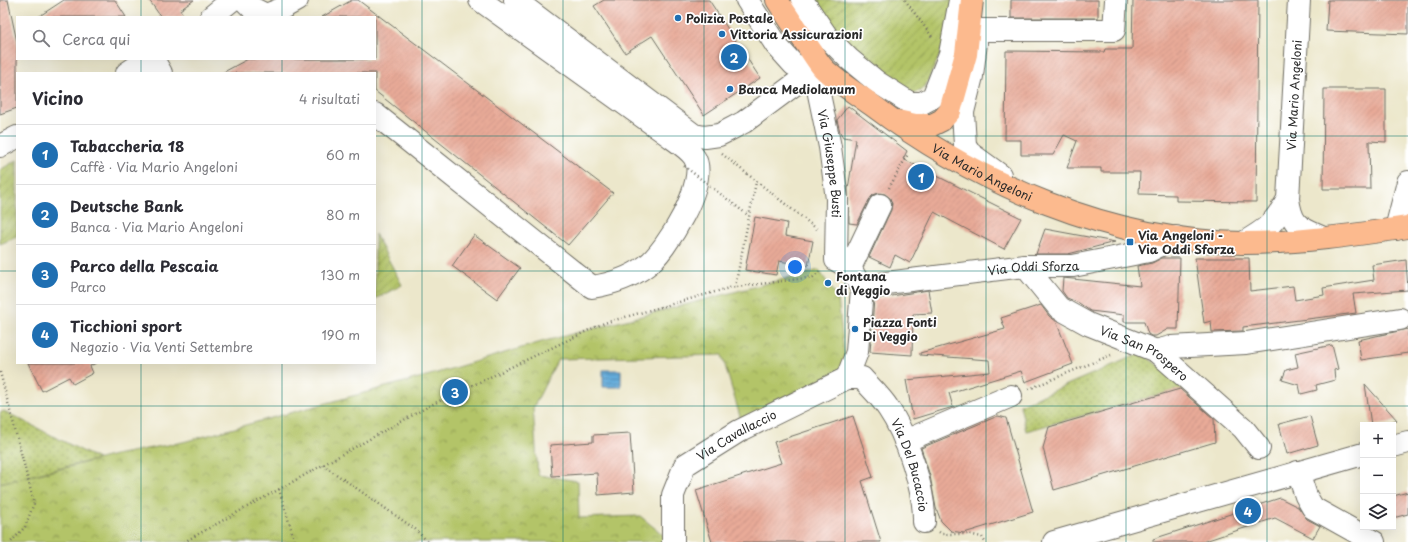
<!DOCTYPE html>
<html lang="it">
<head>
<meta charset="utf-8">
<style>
  body { margin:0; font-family:"Playpen Sans",sans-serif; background:#f2f2f3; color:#2b2b33 }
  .controls { position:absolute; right:12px; bottom:12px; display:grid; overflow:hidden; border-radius:0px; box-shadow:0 4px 16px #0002 }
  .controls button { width:36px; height:36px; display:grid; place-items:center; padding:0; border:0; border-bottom:1px solid #e1e1e2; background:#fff; color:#2b2b33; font:20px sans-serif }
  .you { position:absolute; left:795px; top:267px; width:14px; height:14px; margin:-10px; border:3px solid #fff; border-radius:50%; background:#1a73e8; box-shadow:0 0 0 6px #1a73e833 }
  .badge { display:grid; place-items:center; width:26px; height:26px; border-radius:50%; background:#1f6fb2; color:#fff; font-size:13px; font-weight:700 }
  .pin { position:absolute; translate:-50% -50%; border:2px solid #fff; box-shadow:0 1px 4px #0006 }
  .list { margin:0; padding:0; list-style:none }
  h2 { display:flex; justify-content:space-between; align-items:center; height:52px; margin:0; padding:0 16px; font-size:17px }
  h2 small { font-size:13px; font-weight:400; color:#7c7c81 }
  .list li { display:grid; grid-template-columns:26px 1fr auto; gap:12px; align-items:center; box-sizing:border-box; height:60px; padding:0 16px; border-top:1px solid #e1e1e2 }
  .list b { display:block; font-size:15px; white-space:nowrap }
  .list p { margin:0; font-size:13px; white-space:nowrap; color:#7c7c81 }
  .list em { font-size:13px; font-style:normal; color:#7c7c81 }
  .icon { flex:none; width:22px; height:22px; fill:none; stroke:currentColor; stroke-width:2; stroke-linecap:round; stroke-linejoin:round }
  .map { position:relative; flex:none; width:1408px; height:542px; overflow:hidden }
  .search { position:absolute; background:#fff; box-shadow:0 4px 16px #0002; left:16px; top:16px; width:360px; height:44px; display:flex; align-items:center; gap:10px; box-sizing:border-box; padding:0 14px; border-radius:0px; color:#7c7c81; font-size:15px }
  .panel { position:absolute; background:#fff; box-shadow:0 4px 16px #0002; left:16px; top:72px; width:360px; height:292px; border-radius:0px }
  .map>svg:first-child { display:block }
  .grass { fill:url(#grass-dots); stroke:#6f784a }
  .park { fill:url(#park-crowns); stroke:#6f784a }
  .garden { fill:url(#garden-furrows); stroke:#6f784a }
  .water { fill:url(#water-rules); stroke:#486b82 }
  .building { fill:url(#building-hatch) }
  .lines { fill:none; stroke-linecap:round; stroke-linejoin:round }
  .minor-casing { stroke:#6f6d63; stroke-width:24 }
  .major-casing { stroke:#6f6d63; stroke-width:24 }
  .path { stroke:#6f6d63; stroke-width:2.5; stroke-dasharray:1 3; stroke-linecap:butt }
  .minor { stroke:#fff; stroke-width:22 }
  .major { stroke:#fcba8e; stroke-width:22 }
  .path-bridge { stroke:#6f6d63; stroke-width:2.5; stroke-dasharray:1 3; stroke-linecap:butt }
  .grid { fill:none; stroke:#0f766e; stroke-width:1; stroke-opacity:0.55 }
  .poi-dot { fill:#1f6fb2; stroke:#fff; stroke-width:1.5 }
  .labels { text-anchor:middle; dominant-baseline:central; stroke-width:3.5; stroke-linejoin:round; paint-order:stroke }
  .poi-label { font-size:12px; font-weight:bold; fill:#2b2b2b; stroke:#fff; text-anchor:start }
  .street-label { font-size:12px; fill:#2b2b2b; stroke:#fff }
</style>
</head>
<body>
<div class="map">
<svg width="1408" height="542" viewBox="0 0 1408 542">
  <defs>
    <pattern id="grass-dots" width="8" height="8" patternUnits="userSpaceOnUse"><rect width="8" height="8" fill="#b3c468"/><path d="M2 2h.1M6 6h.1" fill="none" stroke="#929f56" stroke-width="1.8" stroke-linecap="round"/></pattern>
    <pattern id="park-crowns" width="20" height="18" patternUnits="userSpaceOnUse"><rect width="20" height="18" fill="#b3c468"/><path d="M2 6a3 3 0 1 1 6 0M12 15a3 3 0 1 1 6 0" fill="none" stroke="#929f56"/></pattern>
    <pattern id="garden-furrows" width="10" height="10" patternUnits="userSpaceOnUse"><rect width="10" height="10" fill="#b3c468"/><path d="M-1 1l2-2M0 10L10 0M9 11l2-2" fill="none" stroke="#929f56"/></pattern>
    <pattern id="water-rules" width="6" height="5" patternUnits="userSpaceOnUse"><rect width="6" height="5" fill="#64abda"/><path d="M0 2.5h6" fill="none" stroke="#538bb1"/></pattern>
    <pattern id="building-hatch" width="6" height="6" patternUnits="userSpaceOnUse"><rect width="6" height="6" fill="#e8aa98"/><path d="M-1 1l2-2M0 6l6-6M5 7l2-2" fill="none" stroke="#c79283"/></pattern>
  </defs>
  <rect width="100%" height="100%" fill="#fff"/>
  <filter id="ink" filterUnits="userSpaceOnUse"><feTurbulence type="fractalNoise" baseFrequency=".025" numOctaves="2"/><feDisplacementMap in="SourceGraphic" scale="8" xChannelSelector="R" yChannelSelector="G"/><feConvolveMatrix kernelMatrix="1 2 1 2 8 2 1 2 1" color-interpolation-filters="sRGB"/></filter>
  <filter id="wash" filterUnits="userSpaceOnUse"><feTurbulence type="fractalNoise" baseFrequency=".012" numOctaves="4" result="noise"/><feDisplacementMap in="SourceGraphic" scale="16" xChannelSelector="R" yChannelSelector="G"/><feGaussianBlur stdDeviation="0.9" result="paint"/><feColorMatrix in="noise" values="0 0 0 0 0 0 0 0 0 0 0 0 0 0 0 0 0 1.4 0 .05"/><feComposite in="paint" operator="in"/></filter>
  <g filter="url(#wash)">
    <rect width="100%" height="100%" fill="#ece7cb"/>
    <path class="grass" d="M1141,353L1188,387L1026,431L1020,405Z
      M4,411L98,459L0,483V413Z"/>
    <path class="park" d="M819,270L838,299L846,369L741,420L722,355L558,359L533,408L538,475L578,481L579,518L640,516L667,538V542H0V483L65,468L115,455L183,442L430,375L545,341Z"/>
    <path class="garden" d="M814,0H955L944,46L925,87L914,94L899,89L843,42Z
      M17,160V237L0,244V170Z
      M375,234L402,285L375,299Z"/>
    <path class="water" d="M603,370H621V387H603Z"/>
    <g id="blocks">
      <path class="building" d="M0,0H8L17,42V108L0,114Z
        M64,0H115L126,17H38Z
        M149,0H194L180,10L185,17H161Z
        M352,0H358L613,193L568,245L375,91V73H222L248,59H375V17H322Z
        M604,0H709L760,78L704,115L652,36L625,53L594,6Z
        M1011,0H1098V18H1011Z
        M1133,0H1258L1256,202L1176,201V195L1139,194L1140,172H1101V168H1067L1077,141L1064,135L1053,155H1021V140H1005L1006,51L1104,52L1105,49H1132Z
        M1328,0H1408V34L1326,31Z
        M1324,89H1386V142L1369,141L1370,189H1323Z
        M848,106L907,151L903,159L1021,218L1004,249L934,212L910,263L895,255L890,267L869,257L891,210L892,204L890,198L885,194L879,193L873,195L869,200L857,224L849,223L848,189L856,139L843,137L840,132L837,120Z
        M755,217L787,223L785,236L813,241L808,266L779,261L776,275L745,270Z
        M1045,229L1115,242L1068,254H1036Z
        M474,235L520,268L497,299L452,266Z
        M1162,258H1180L1178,329H1168L1156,336H1151L1148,334L1144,322H1124V315L1090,311L1079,303L1067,298L1062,291L1063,278L1140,286L1137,266L1152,263Z
        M1195,258H1249L1250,291L1293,286L1295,300L1324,295L1323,288L1374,280L1372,265L1406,260L1408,290L1353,294L1356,313L1243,327V331L1212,332L1211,321L1204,323Z
        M928,290L932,313L913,314L912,355L870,352L874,299Z
        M1041,305L1049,316L1056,321L1073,364L1025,382L1021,371L949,393L953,407L913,419L906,380L990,372L989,360L920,355V353L1005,329L1001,318Z
        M1408,329V353L1361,360L1358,340Z
        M1332,345L1338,369L1334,370L1335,380L1316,385L1317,390L1301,394L1299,385L1282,380L1286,370L1298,367L1295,353Z
        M28,363H96L90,366L93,373L73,384L69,377L42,391Z
        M1365,384L1397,420L1380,425H1371Z
        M1180,389L1214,419L1215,442L1054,490L1043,448L1049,427Z
        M853,416L873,477L862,481L881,542H712L696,490L781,463L774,442Z
        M998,416L1006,418L1033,512L964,533L951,531L941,521L936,508L930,476L921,448Z
        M1310,416L1318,445L1287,454L1279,424Z
        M630,433L634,492L598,495L597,473L552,476L550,445L593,442V435Z
        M1408,492V514L1393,518V496Z
        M1280,498L1298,507L1307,519L1320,526L1313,538L1275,518L1202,542H1153V539Z"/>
    </g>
  </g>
  <g filter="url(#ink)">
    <use href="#blocks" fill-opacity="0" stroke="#6f6d63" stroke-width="1"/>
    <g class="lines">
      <defs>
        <g id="minor">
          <path d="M244,0L252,8L266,15L279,10L297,0"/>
          <path id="s1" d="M515,0L694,135L705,137L719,135L725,132L744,122L814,70L823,68L819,94L830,147L837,199L836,260L850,268L862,289"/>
          <path d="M747,0L776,45L794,65L814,70"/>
          <path d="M802,0L828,38L849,59L877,82L910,103H922L933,97L950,54L960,0"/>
          <path d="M211,17L232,0"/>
          <path d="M978,30H1114L1116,0"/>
          <path d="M976,43L972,76L963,112L965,145L971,154L1000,175"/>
          <path d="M153,59L161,73"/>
          <path d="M127,73L148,59"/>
          <path d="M375,114L592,287C611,284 630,278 646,266C666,252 710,180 694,157C689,149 676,141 668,135L480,0"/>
          <path d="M0,146L17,137"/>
          <path d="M1288,199C1292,227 1299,227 1323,238"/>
          <path d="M1396,229L1408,182"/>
          <path id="s2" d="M1243,243C1267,229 1274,224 1288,199L1299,0"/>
          <path id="s3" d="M1025,266L1059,308L1088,324L1156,351L1243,428L1259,448"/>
          <path d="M850,268L880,205"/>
          <path d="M1156,351L1171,347L1246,343L1400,319"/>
          <path id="s4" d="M847,378L857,352L862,289L886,283L1025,266H1073L1149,251L1176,237"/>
          <path d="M905,441L1011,396"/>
          <path d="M1393,446L1408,442"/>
          <path d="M1298,472L1306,496L1313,508L1374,542"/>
          <path id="s5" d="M673,542V495L685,465L739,431L847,378H862C870,387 881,397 888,408C906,434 925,490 924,522"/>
          <path d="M1054,542L1363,454"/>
        </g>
        <g id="major">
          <path id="s6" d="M777,0C787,16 798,32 809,48C813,54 818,62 823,68C837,82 856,93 872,105C977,184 1111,242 1244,243C1299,243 1354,235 1408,227"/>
          <path d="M897,121L915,125H932L942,120L950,111L966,54L972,0"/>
        </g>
      </defs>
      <use href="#minor" class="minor-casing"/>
      <use href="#major" class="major-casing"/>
      <path class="path" d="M905,0L933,38
        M722,154L817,229
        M889,188L908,154
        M714,189L749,216
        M735,287L756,182
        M0,372L34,503L25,527L11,542
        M1029,389L1111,355
        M323,465L415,529L428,542
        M279,489L295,542
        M939,532L942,534H968L982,537L985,542
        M184,542L431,405L604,323L729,288L813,277L820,271"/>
      <use href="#minor" class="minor"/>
      <use href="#major" class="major"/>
      <path class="path-bridge" d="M684,166L710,186"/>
    </g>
  </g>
  <path class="grid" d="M141,0V17M282,0V17M422,0V542M563,0V542M704,0V542M845,0V542M986,0V542M1126,0V542M1267,0V542M141,59V73M282,59V73M0,136H17M375,136H1408M0,271H17M375,271H1408M141,363V542M282,363V542M0,406H1408"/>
  <g class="poi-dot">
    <circle cx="678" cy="18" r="4"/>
    <circle cx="722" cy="34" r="4"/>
    <circle cx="730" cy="89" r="4"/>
    <rect x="1126" y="238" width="8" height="8" rx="2"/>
    <circle cx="828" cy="283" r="4"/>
    <circle cx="855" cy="329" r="4"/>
  </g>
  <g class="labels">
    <g class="poi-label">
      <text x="686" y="18">Polizia Postale</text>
      <text x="730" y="34">Vittoria Assicurazioni</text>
      <text x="738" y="89">Banca Mediolanum</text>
      <text x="1138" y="235">Via Angeloni -<tspan x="1138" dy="14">Via Oddi Sforza</tspan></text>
      <text x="836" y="276">Fontana<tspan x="836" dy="14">di Veggio</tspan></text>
      <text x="863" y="322">Piazza Fonti<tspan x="863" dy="14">Di Veggio</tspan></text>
    </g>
    <g class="street-label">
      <text stroke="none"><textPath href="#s2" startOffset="168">Via Mario Angeloni</textPath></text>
      <text stroke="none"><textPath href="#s1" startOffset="471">Via Giuseppe Busti</textPath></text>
      <text stroke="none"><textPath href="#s6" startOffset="273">Via Mario Angeloni</textPath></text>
      <text stroke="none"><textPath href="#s4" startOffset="264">Via Oddi Sforza</textPath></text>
      <text stroke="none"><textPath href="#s3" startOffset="151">Via San Prospero</textPath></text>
      <text stroke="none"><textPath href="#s5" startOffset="139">Via Cavallaccio</textPath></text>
      <text stroke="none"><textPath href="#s5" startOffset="380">Via Del Bucaccio</textPath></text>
    </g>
  </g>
</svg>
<div class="controls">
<button>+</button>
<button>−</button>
<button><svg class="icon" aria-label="layers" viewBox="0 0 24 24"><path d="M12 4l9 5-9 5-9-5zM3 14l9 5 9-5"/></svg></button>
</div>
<div class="you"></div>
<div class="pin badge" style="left:921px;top:177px">1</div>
<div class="pin badge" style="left:734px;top:57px">2</div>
<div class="pin badge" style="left:455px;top:392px">3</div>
<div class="pin badge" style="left:1248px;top:511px">4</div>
<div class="search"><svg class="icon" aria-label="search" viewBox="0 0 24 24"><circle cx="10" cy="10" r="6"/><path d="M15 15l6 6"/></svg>Cerca qui</div>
<section class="panel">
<h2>Vicino<small>4 risultati</small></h2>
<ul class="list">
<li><span class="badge">1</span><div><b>Tabaccheria 18</b><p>Caffè · Via Mario Angeloni</p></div><em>60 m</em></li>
<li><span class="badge">2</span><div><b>Deutsche Bank</b><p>Banca · Via Mario Angeloni</p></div><em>80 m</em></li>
<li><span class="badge">3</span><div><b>Parco della Pescaia</b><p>Parco</p></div><em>130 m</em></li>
<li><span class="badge">4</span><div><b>Ticchioni sport</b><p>Negozio · Via Venti Settembre</p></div><em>190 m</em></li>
</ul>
</section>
</div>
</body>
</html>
